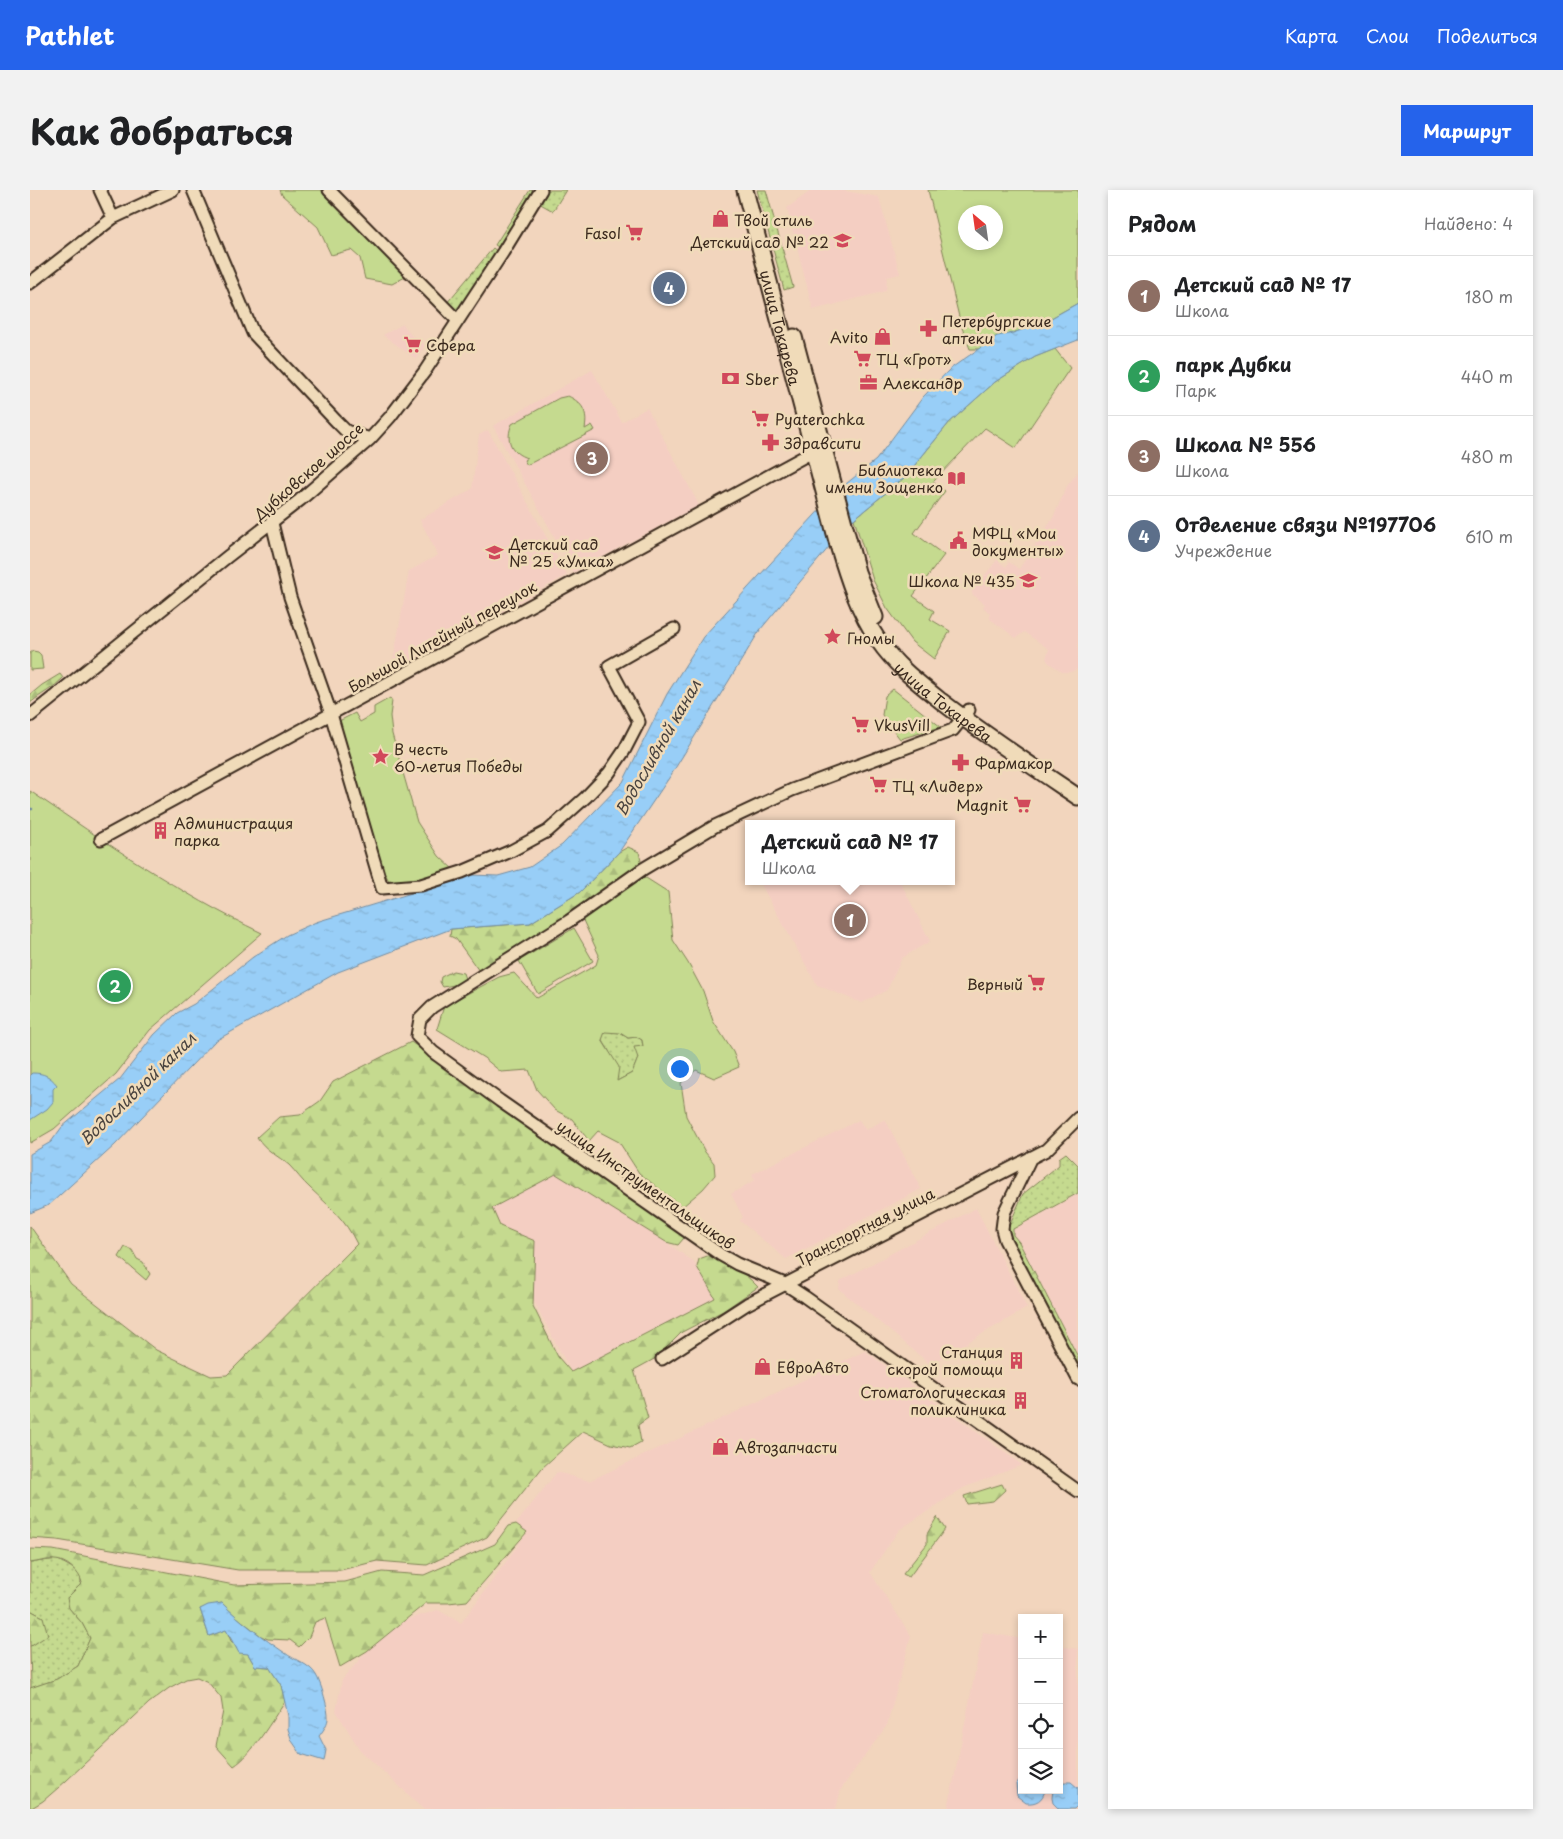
<!DOCTYPE html>
<html lang="ru">
<head>
<meta charset="utf-8">
<style>
  body { margin:0; font-family:"Playpen Sans",sans-serif; background:#f2f2f2; color:#202124 }
  .controls { position:absolute; right:15px; bottom:15px; display:grid; overflow:hidden; border-radius:0px; box-shadow:0 2px 8px #0003 }
  .controls button { width:45px; height:45px; display:grid; place-items:center; padding:0; border:0; border-bottom:1px solid #e0e0e0; background:#fff; color:#202124; font:25px sans-serif }
  .compass { position:absolute; left:928px; top:15px; width:45px; height:45px; border-radius:50%; background:#fff; box-shadow:0 2px 8px #0003; rotate:331deg }
  .you { position:absolute; left:649px; top:878px; width:18px; height:18px; margin:-12px; border:4px solid #fff; border-radius:50%; background:#1a73e8; box-shadow:0 0 0 8px #1a73e833 }
  .badge { display:grid; place-items:center; width:32px; height:32px; border-radius:50%; background:#2563eb; color:#fff; font-size:16px; font-weight:700 }
  .pin { position:absolute; translate:-50% -50%; border:2px solid #fff; box-shadow:0 1px 5px #0006 }
  .popup { position:absolute; left:715px; top:630px; width:210px; height:65px; box-sizing:border-box; display:grid; place-content:center; border-radius:0px; background:#fff; filter:drop-shadow(0 1px 4px #0005); font-size:16px; white-space:nowrap; color:#757577 }
  .popup b { font-size:19px; color:#202124 }
  .popup::after { content:''; position:absolute; left:50%; top:100%; margin-left:-10px; border:10px solid transparent; border-top-color:#fff }
  .list { margin:0; padding:0; list-style:none }
  h2 { display:flex; justify-content:space-between; align-items:center; height:65px; margin:0; padding:0 20px; font-size:21px }
  h2 small { font-size:16px; font-weight:400; color:#757577 }
  .list li { display:grid; grid-template-columns:32px 1fr auto; gap:15px; align-items:center; box-sizing:border-box; height:80px; padding:0 20px; border-top:1px solid #e0e0e0 }
  .list b { display:block; font-size:19px; white-space:nowrap }
  .list p { margin:0; font-size:16px; white-space:nowrap; color:#757577 }
  .list em { font-size:16px; font-style:normal; color:#757577 }
  .icon { flex:none; width:28px; height:28px; fill:none; stroke:currentColor; stroke-width:2; stroke-linecap:round; stroke-linejoin:round }
  .map { position:relative; flex:none; width:1048px; height:1619px; overflow:hidden; border-radius:0px }
  header { display:flex; align-items:center; gap:30px; box-sizing:border-box; height:70px; padding:0 25px; background:#2563eb; color:#fff }
  header strong { font-size:24px }
  nav { display:flex; gap:28px; margin-inline-start:auto; font-size:18px }
  .intro { display:flex; align-items:center; justify-content:space-between; box-sizing:border-box; height:120px; padding:0 30px }
  h1 { margin:0; font-size:35px }
  .button { padding:12px 22px; border-radius:0px; background:#2563eb; color:#fff; font-size:18px; font-weight:700 }
  main { display:flex; gap:30px; padding:0 30px }
  aside { flex:1; background:#fff; border-radius:0px; box-shadow:0 2px 8px #0003 }
  .map>svg:first-child { display:block }
  .built { fill:#f4cec2 }
  .grass { fill:url(#grass-dots); stroke:#808256 }
  .forest { fill:url(#forest-firs); stroke:#808256 }
  .park { fill:#c5da8f; stroke:#808256; fill-rule:evenodd }
  .water { fill:url(#water-ripples); stroke:#738ca0 }
  .lines { fill:none; stroke-linecap:round; stroke-linejoin:round }
  .stream { stroke:#738ca0; stroke-width:2.5 }
  .minor-casing { stroke:#3b2a1e; stroke-width:15 }
  .major-casing { stroke:#3b2a1e; stroke-width:19 }
  .minor { stroke:#f0dbb9; stroke-width:11 }
  .major { stroke:#f0dbb9; stroke-width:15 }
  .labels { text-anchor:middle; dominant-baseline:central; stroke-width:5; stroke-linejoin:round; paint-order:stroke }
  .poi-label { font-size:15px; fill:#3b2a1e; stroke:#f0dbb9; text-anchor:start }
  .street-label { font-size:15px; fill:#3b2a1e; stroke:#f0dbb9 }
  .water-label { font-size:16px; font-style:italic; fill:#49433f; stroke:#f0dbb9 }
</style>
</head>
<body>
<header>
<strong>Pathlet</strong>
<nav><a>Карта</a><a>Слои</a><a>Поделиться</a></nav>
</header>
<div class="intro"><h1>Как добраться</h1><a class="button">Маршрут</a></div>
<main>
<div class="map">
<svg width="1048" height="1619" viewBox="0 0 1048 1619">
  <defs>
    <pattern id="grass-dots" width="8" height="8" patternUnits="userSpaceOnUse" patternTransform="scale(1.25)"><rect width="8" height="8" fill="#c5da8f"/><path d="M2 2h.1M6 6h.1" fill="none" stroke="#aabb7b" stroke-width="1.8" stroke-linecap="round"/></pattern>
    <pattern id="forest-firs" width="22" height="20" patternUnits="userSpaceOnUse" patternTransform="scale(1.25)"><rect width="22" height="20" fill="#c5da8f"/><path d="M5 1l3.5 6h-7zM16 11l3.5 6h-7z" fill="#aabb7b"/></pattern>
    <pattern id="water-ripples" width="26" height="14" patternUnits="userSpaceOnUse" patternTransform="scale(1.25)"><rect width="26" height="14" fill="#98cef7"/><path d="M2 4q2-2 4 0t4 0M15 11q2-2 4 0t4 0" fill="none" stroke="#84b1d3"/></pattern>
  </defs>
  <rect width="100%" height="100%" fill="#f2d5bd"/>
  <filter id="ink" filterUnits="userSpaceOnUse"><feTurbulence type="fractalNoise" baseFrequency=".02" numOctaves="2"/><feDisplacementMap in="SourceGraphic" scale="10" xChannelSelector="R" yChannelSelector="G"/><feConvolveMatrix kernelMatrix="1 2 1 2 8 2 1 2 1" color-interpolation-filters="sRGB"/></filter>
  <g filter="url(#ink)">
    <path class="built" d="M782,0H810L849,7L870,84L857,87L856,101L783,120L757,18Z
      M373,134L382,146L395,155L386,169L353,145Z
      M562,180L592,232L617,218L669,315L544,382L463,236Z
      M458,240L537,385L364,481L362,477L379,381L408,365L390,330L442,299L449,245Z
      M1048,282V479L1040,482H1032L1018,472L1016,468L1019,459L994,442L986,448L960,429V423L953,417L955,414L942,404V401L967,370L976,377L979,372L989,379L1023,328L1037,296Z
      M729,691H870L900,751L872,768L857,800L832,813L787,795Z
      M855,929L891,999L756,1069L710,1031L713,1027L701,1004L725,990L722,984L829,930L836,940Z
      M525,976L663,1071L685,1108L541,1182L453,1014Z
      M1048,1004V1165L989,1051L984,1045L983,1040Z
      M946,1018L997,1118L900,1174L809,1099L810,1091Z
      M835,1161L992,1275L933,1298L869,1340L840,1382L881,1446L857,1535L811,1599L806,1619H394L330,1560L306,1521L312,1490L337,1461L372,1431L408,1420L431,1433L497,1343L486,1334L527,1282L559,1291Z
      M953,1442L992,1449V1600H1029V1456L1048,1459V1619H918Z"/>
    <path class="grass" d="M500,0H506L472,59L465,55Z
      M514,0H536L523,21L507,12Z
      M727,0H736L763,97L754,100Z
      M463,58L469,63L429,126L416,114Z
      M575,841L590,843L598,848L607,847L612,850L613,856L602,883L587,891L579,861L572,849Z
      M1036,963L1048,975V1003L983,1039V1045L989,1052L1048,1167V1187L976,1043L993,1004L1029,975V968Z
      M26,1369C60,1386 54,1389 39,1418L52,1433L60,1448L48,1476L27,1489L1,1498L0,1456L3,1455L13,1427L0,1420V1373Z"/>
    <path class="forest" d="M30,484L33,488C24,498 11,504 0,513V505L12,495Z
      M598,657L609,662L611,671L578,700L449,781L426,749L420,746L421,739L500,733L550,702L589,662Z
      M423,781L433,783L435,789L424,795L413,797L410,792L411,787Z
      M381,852L652,1043L654,1048L648,1055L636,1052L526,984L462,1018L470,1036L505,1051L503,1116L528,1167L541,1182L685,1108L667,1077L669,1069L680,1065C699,1073 714,1082 728,1097L693,1121L652,1142L626,1168L604,1180L618,1228L608,1235L611,1252L600,1258L581,1254L553,1241L512,1278L457,1347L397,1375L347,1371L311,1380H208L27,1350L0,1348V1036L41,1094L126,1160L181,1186L197,1185L327,1054C315,1029 300,1017 280,998C272,991 266,982 259,975C247,965 236,961 227,947L249,927L270,925L290,911L303,892Z
      M972,1294L975,1300L963,1311L937,1314L934,1306Z
      M907,1327L915,1339L879,1387L873,1384L897,1354V1344Z
      M486,1334L497,1342L437,1411L418,1413H396L337,1461L310,1477L295,1428L285,1432L279,1447L269,1457L260,1450L238,1449L231,1446L203,1424L192,1413L170,1419L179,1446L196,1439L201,1451L218,1464L225,1476L239,1477L251,1495L255,1511C242,1530 223,1564 204,1576L186,1556L193,1521L191,1508L178,1492L167,1487L156,1489L139,1498L119,1513L36,1591L13,1611L0,1619V1498L27,1489L48,1476L60,1448L52,1433L39,1418L37,1408L52,1393C50,1382 36,1370 25,1370C17,1369 8,1372 0,1373V1359L23,1360L204,1395L315,1392L352,1382L394,1385L465,1354L478,1336Z
      M0,1420L13,1427L18,1445L3,1455L0,1456Z"/>
    <path class="park" d="M250,0H292L377,86L362,94L335,89L330,68L321,60L301,65L288,37L252,5Z
      M898,0H1048V113L1016,131L983,143L967,146L951,159H940L931,135ZM936,22H966V52H936Z
      M1025,159L1040,178L986,258L955,238L903,292L915,301L884,343L914,365L883,406L904,421L900,429L920,441L904,469L882,452L857,418L843,390L824,329L875,287L919,233L965,192L1005,167Z
      M538,206C553,213 558,222 555,239L562,235L565,240L497,275L494,270L497,268C481,263 475,250 482,234L529,208Z
      M3,461L8,462L11,465L13,479L0,480V463Z
      M863,499L911,537L870,549L852,525L855,506Z
      M360,508L362,511L360,526L362,544L387,632L409,666L425,681L388,691H359L351,676L309,538V531L325,523L330,532L344,524V517Z
      M0,601C75,652 150,704 232,743L120,840L86,884L24,939L0,953Z
      M616,688L638,702L643,750L658,773L673,801L683,831L703,862L709,877L684,888L666,880L651,893L656,926L675,962L684,973L685,985L673,999L652,1017L609,983L589,952L568,941L559,951L542,929L525,920L507,900L499,880L471,882L454,868L407,839L414,816L469,787L484,783L507,808L566,775L569,765L551,726L600,692ZM575,842L590,843L598,848L607,847L612,850L613,856L604,857L608,868L602,883L587,891L589,877L572,850Z
      M544,738L563,771L508,804L489,771Z
      M95,1057L102,1060L107,1069L113,1072L120,1084L116,1090L89,1067Z"/>
    <path class="water" d="M1048,113V150L1005,167L965,192L919,233L875,287L819,333L730,440L641,585L589,662L550,702L500,733L421,739L308,782L185,851L85,955L19,1015L0,1023V964L21,952L32,937L90,889L124,845L147,823L164,814L223,767L257,745L286,732L441,685L468,686L500,677L532,655L593,592L637,504L673,447L807,301L846,270L893,207L920,179L967,146L983,143L1016,131Z
      M2,883C14,883 20,886 27,895L23,899V912L17,919L0,930V885Z
      M192,1413C211,1432 233,1448 255,1463C264,1470 280,1474 286,1485C291,1493 299,1520 298,1529C297,1535 293,1541 289,1546L296,1560L294,1571L271,1564L262,1551L258,1539V1526L251,1495L239,1477L225,1476L218,1464L209,1463L196,1440L179,1446L170,1419L178,1415Z
      M992,1587V1600H1015C1013,1610 1006,1614 996,1613L987,1606L986,1594Z
      M1035,1592H1041L1048,1598V1615L1044,1619H1029L1023,1613L1022,1608L1023,1600H1029V1593Z"/>
    <g class="lines">
      <path class="stream" d="M0,619H2"/>
      <defs>
        <path id="minor" d="M70,0L83,28
          M163,0L223,143L307,232L316,241L340,249
          M299,0L428,131
          M0,93L83,28L143,0
          M242,333L260,407L301,524L352,698L391,695L432,682L481,661L518,641L556,607L579,583L594,561L609,532L579,476L644,439
          M939,520L923,540L762,600L685,636L613,679L539,731L402,817L390,829L387,846L403,862L470,911L691,1065L707,1074L755,1094L775,1107L1048,1301
          M0,526L197,367L270,310L340,249L360,227L395,181L473,62L511,0
          M71,649L790,258
          M1001,967L974,1023L972,1039L975,1050L1048,1189
          M632,1169L717,1114L1016,960L1048,928"/>
        <g id="major">
          <path id="s1" d="M715,0L808,355C818,389 828,420 848,450C865,475 887,492 911,511C955,545 1002,576 1048,607"/>
          <path d="M764,147L827,382L845,427"/>
        </g>
      </defs>
      <use href="#minor" class="minor-casing"/>
      <use href="#major" class="major-casing"/>
      <use href="#minor" class="minor"/>
      <use href="#major" class="major"/>
    </g>
  </g>
  <defs>
    <symbol id="shop-bare" viewBox="-9 -9 18 18"><path d="M-5-2.5h2.3a2.7 3.5 0 0 1 5.4 0H5L5.5 6h-11ZM-1.5-2.5h3a1.5 2.3 0 0 0-3 0Z" fill="#d1495b" stroke="#f0dbb9" stroke-width="2.5" paint-order="stroke"/></symbol>
    <symbol id="supermarket-bare" viewBox="-9 -9 18 18"><path d="M-6-5.5h2.5l.6 2H6L4.5 2H-2.5L-4.4-4H-6ZM-1.5 3.2a1.3 1.3 0 1 0 .1 0ZM3 3.2a1.3 1.3 0 1 0 .1 0Z" fill="#d1495b" stroke="#f0dbb9" stroke-width="2.5" paint-order="stroke"/></symbol>
    <symbol id="school-bare" viewBox="-9 -9 18 18"><path d="M0-5L7-2L0 1L-7-2ZM-4 1L0 2.5L4 1V4Q0 6-4 4Z" fill="#d1495b" stroke="#f0dbb9" stroke-width="2.5" paint-order="stroke"/></symbol>
    <symbol id="pharmacy-bare" viewBox="-9 -9 18 18"><path d="M-2-6h4v4h4v4h-4v4h-4v-4h-4v-4h4Z" fill="#d1495b" stroke="#f0dbb9" stroke-width="2.5" paint-order="stroke"/></symbol>
    <symbol id="bank-bare" viewBox="-9 -9 18 18"><path d="M-6-4H6V4H-6ZM0-2.3a2.3 2.3 0 1 0 0 4.6a2.3 2.3 0 1 0 0-4.6Z" fill="#d1495b" stroke="#f0dbb9" stroke-width="2.5" paint-order="stroke"/></symbol>
    <symbol id="office-bare" viewBox="-9 -9 18 18"><path d="M-6-3h4V-5.5h4V-3h4V5H-6ZM-1-4.5V-3h2v-1.5ZM-6 0V1H6V0Z" fill="#d1495b" stroke="#f0dbb9" stroke-width="2.5" paint-order="stroke"/></symbol>
    <symbol id="library-bare" viewBox="-9 -9 18 18"><path d="M-6-4Q-3-5.5-.7-3.5V5Q-3 3-6 4ZM6-4Q3-5.5 .7-3.5V5Q3 3 6 4Z" fill="#d1495b" stroke="#f0dbb9" stroke-width="2.5" paint-order="stroke"/></symbol>
    <symbol id="civic-bare" viewBox="-9 -9 18 18"><path d="M-.6-6.5H3V-4.5H.6V-3L4-1V1h2V6H-6V1h2V-1L-.6-3ZM-1.2 2.5V6h2.4V2.5Z" fill="#d1495b" stroke="#f0dbb9" stroke-width="2.5" paint-order="stroke"/></symbol>
    <symbol id="sight-bare" viewBox="-9 -9 18 18"><path d="M0-6L1.8-2.2L6-1.7L2.9 1.2L3.7 5.4L0 3.3L-3.7 5.4L-2.9 1.2L-6-1.7L-1.8-2.2Z" fill="#d1495b" stroke="#f0dbb9" stroke-width="2.5" paint-order="stroke"/></symbol>
    <symbol id="building-bare" viewBox="-9 -9 18 18"><path d="M-4-6H4V6H1V3H-1V6H-4ZM-2.5-4.3h1.7v1.8h-1.7ZM.8-4.3h1.7v1.8H.8ZM-2.5-1h1.7V.8h-1.7ZM.8-1h1.7V.8H.8Z" fill="#d1495b" stroke="#f0dbb9" stroke-width="2.5" paint-order="stroke"/></symbol>
  </defs>
  <g fill-rule="evenodd">
    <use href="#shop-bare" x="678" y="16" width="25" height="25"/>
    <use href="#supermarket-bare" x="592" y="30" width="25" height="25"/>
    <use href="#school-bare" x="800" y="38" width="25" height="25"/>
    <use href="#pharmacy-bare" x="886" y="126" width="25" height="25"/>
    <use href="#shop-bare" x="840" y="134" width="25" height="25"/>
    <use href="#supermarket-bare" x="370" y="142" width="25" height="25"/>
    <use href="#supermarket-bare" x="820" y="156" width="25" height="25"/>
    <use href="#bank-bare" x="688" y="176" width="25" height="25"/>
    <use href="#office-bare" x="826" y="180" width="25" height="25"/>
    <use href="#supermarket-bare" x="718" y="216" width="25" height="25"/>
    <use href="#pharmacy-bare" x="728" y="240" width="25" height="25"/>
    <use href="#library-bare" x="914" y="276" width="25" height="25"/>
    <use href="#civic-bare" x="916" y="338" width="25" height="25"/>
    <use href="#school-bare" x="452" y="350" width="25" height="25"/>
    <use href="#school-bare" x="986" y="378" width="25" height="25"/>
    <use href="#sight-bare" x="790" y="434" width="25" height="25"/>
    <use href="#supermarket-bare" x="818" y="522" width="25" height="25"/>
    <use href="#sight-bare" x="338" y="554" width="25" height="25"/>
    <use href="#pharmacy-bare" x="918" y="560" width="25" height="25"/>
    <use href="#supermarket-bare" x="836" y="582" width="25" height="25"/>
    <use href="#supermarket-bare" x="980" y="602" width="25" height="25"/>
    <use href="#building-bare" x="118" y="628" width="25" height="25"/>
    <use href="#supermarket-bare" x="994" y="780" width="25" height="25"/>
    <use href="#building-bare" x="974" y="1158" width="25" height="25"/>
    <use href="#shop-bare" x="720" y="1164" width="25" height="25"/>
    <use href="#building-bare" x="978" y="1198" width="25" height="25"/>
    <use href="#shop-bare" x="678" y="1244" width="25" height="25"/>
  </g>
  <g class="labels">
    <g class="poi-label">
      <text x="704" y="29">Твой стиль</text>
      <text x="591" y="42" text-anchor="end">Fasol</text>
      <text x="799" y="51" text-anchor="end">Детский сад № 22</text>
      <text x="912" y="130">Петербургские<tspan x="912" dy="17">аптеки</tspan></text>
      <text x="838" y="146" text-anchor="end">Avito</text>
      <text x="396" y="154">Сфера</text>
      <text x="846" y="168">ТЦ «Грот»</text>
      <text x="715" y="188">Sber</text>
      <text x="853" y="192">Александр</text>
      <text x="745" y="228">Pyaterochka</text>
      <text x="754" y="252">Здравсити</text>
      <text x="913" y="279" text-anchor="end">Библиотека<tspan x="913" dy="17">имени Зощенко</tspan></text>
      <text x="942" y="342">МФЦ «Мои<tspan x="942" dy="17">документы»</tspan></text>
      <text x="479" y="353">Детский сад<tspan x="479" dy="17">№ 25 «Умка»</tspan></text>
      <text x="985" y="390" text-anchor="end">Школа № 435</text>
      <text x="817" y="447">Гномы</text>
      <text x="844" y="534">VkusVill</text>
      <text x="364" y="558">В честь<tspan x="364" dy="17">60-летия Победы</tspan></text>
      <text x="945" y="572">Фармакор</text>
      <text x="862" y="595">ТЦ «Лидер»</text>
      <text x="978" y="614" text-anchor="end">Magnit</text>
      <text x="144" y="632">Администрация<tspan x="144" dy="17">парка</tspan></text>
      <text x="993" y="793" text-anchor="end">Верный</text>
      <text x="973" y="1161" text-anchor="end">Станция<tspan x="973" dy="17">скорой помощи</tspan></text>
      <text x="747" y="1176">ЕвроАвто</text>
      <text x="976" y="1201" text-anchor="end">Стоматологическая<tspan x="976" dy="17">поликлиника</tspan></text>
      <text x="705" y="1256">Автозапчасти</text>
    </g>
    <g class="street-label">
      <text stroke="none"><textPath href="#s1" startOffset="142">улица Токарева</textPath></text>
      <text transform="translate(278 281) rotate(-41)">Дубковское шоссе</text>
      <text transform="translate(412 446) rotate(-29)">Большой Литейный переулок</text>
      <text stroke="none"><textPath href="#s1" startOffset="561">улица Токарева</textPath></text>
      <text transform="translate(616 994) rotate(35)">улица Инструментальщиков</text>
      <text transform="translate(835 1036) rotate(-27)">Транспортная улица</text>
    </g>
    <g class="water-label">
      <text transform="translate(627 557) rotate(-60)">Водосливной канал</text>
      <text transform="translate(107 898) rotate(-44)">Водосливной канал</text>
    </g>
  </g>
</svg>
<div class="controls">
<button>+</button>
<button>−</button>
<button><svg class="icon" aria-label="locate" viewBox="0 0 24 24"><circle cx="12" cy="12" r="6"/><path d="M12 2v4M12 18v4M2 12h4M18 12h4"/></svg></button>
<button><svg class="icon" aria-label="layers" viewBox="0 0 24 24"><path d="M12 4l9 5-9 5-9-5zM3 14l9 5 9-5"/></svg></button>
</div>
<svg class="compass" viewBox="-18 -18 36 36"><path d="M0-13l5 13h-10z" fill="#e53935"/><path d="M0 13l5-13h-10z" fill="#757577"/></svg>
<div class="you"></div>
<div class="pin badge" style="left:820px;top:730px;background:#8d6e63">1</div>
<div class="popup"><b>Детский сад № 17</b>Школа</div>
<div class="pin badge" style="left:85px;top:796px;background:#2e9e5b">2</div>
<div class="pin badge" style="left:562px;top:268px;background:#8d6e63">3</div>
<div class="pin badge" style="left:639px;top:98px;background:#5c6f8a">4</div>
</div>
<aside>
<h2>Рядом<small>Найдено: 4</small></h2>
<ul class="list">
<li><span class="badge" style="background:#8d6e63">1</span><div><b>Детский сад № 17</b><p>Школа</p></div><em>180 m</em></li>
<li><span class="badge" style="background:#2e9e5b">2</span><div><b>парк Дубки</b><p>Парк</p></div><em>440 m</em></li>
<li><span class="badge" style="background:#8d6e63">3</span><div><b>Школа № 556</b><p>Школа</p></div><em>480 m</em></li>
<li><span class="badge" style="background:#5c6f8a">4</span><div><b>Отделение связи №197706</b><p>Учреждение</p></div><em>610 m</em></li>
</ul>
</aside>
</main>
</body>
</html>
